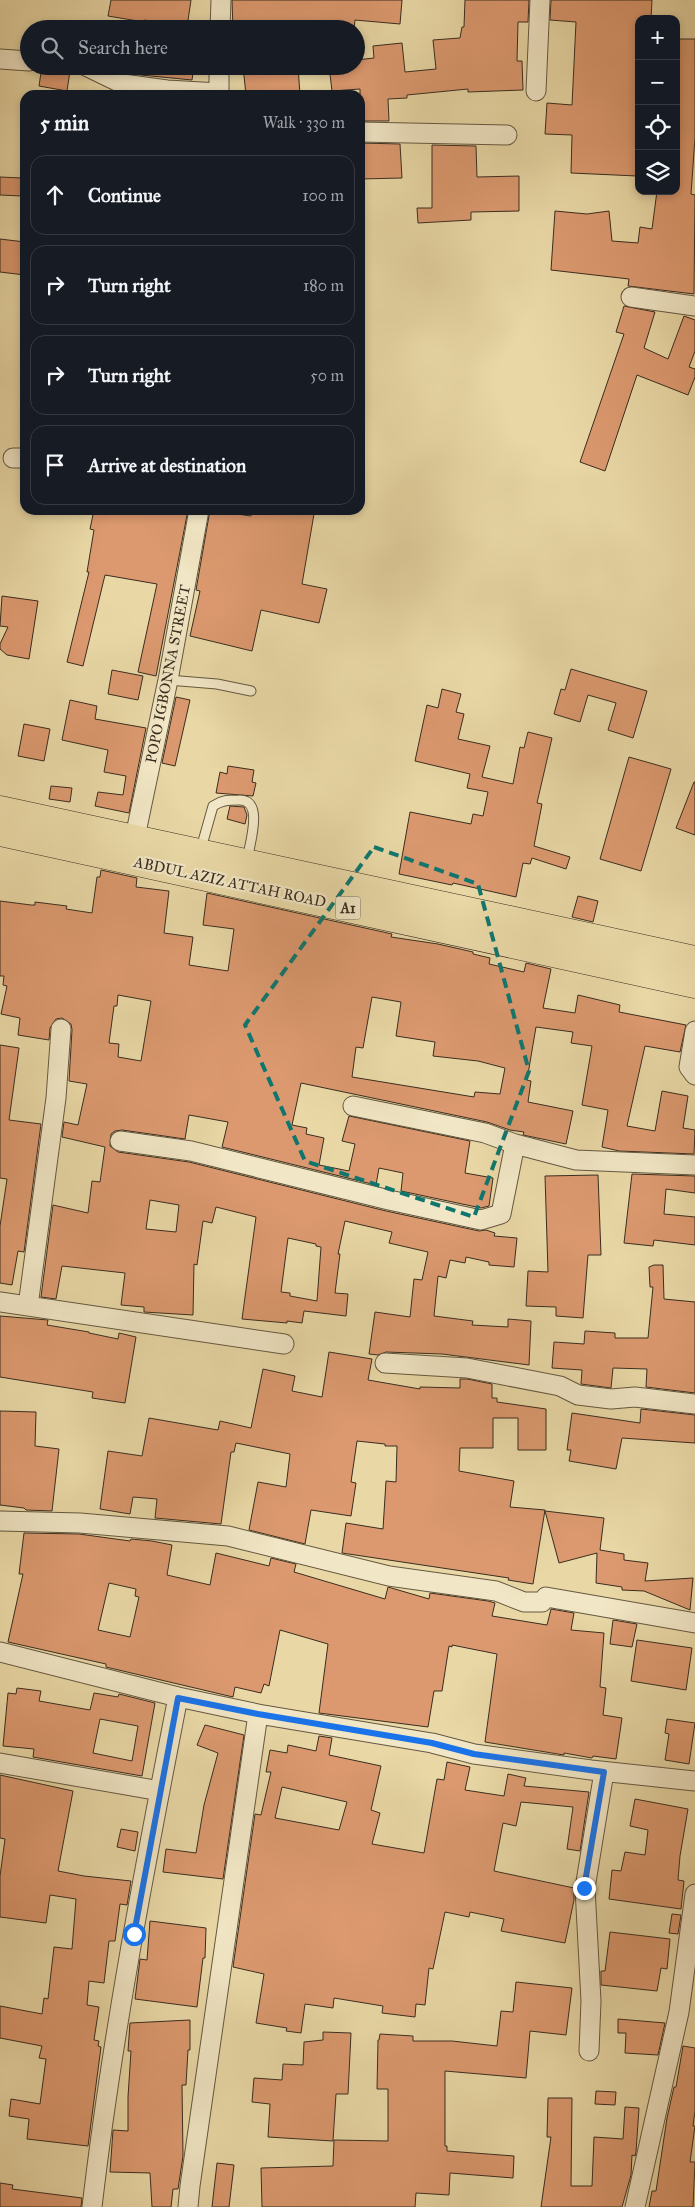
<!DOCTYPE html>
<html lang="en">
<head>
<meta charset="utf-8">
<style>
  body { margin:0; font-family:"IM FELL Great Primer",serif; background:#20242c; color:#f1f3f6 }
  .controls { position:absolute; right:15px; top:15px; display:grid; overflow:hidden; border-radius:10px; box-shadow:0 2px 8px #0003 }
  .controls button { width:45px; height:45px; display:grid; place-items:center; padding:0; border:0; border-bottom:1px solid #363941; background:#171b24; color:#f1f3f6; font:25px sans-serif }
  .stop { position:absolute; width:15px; height:15px; margin:-11px; border:4px solid #1a73e8; border-radius:50%; background:#fff }
  .stop.end { background:#1a73e8; border-color:#fff; box-shadow:0 1px 5px #0008 }
  .list { margin:0; padding:0; list-style:none }
  h2 { display:flex; justify-content:space-between; align-items:center; height:65px; margin:0; padding:0 20px; font-size:21px }
  h2 small { font-size:16px; font-weight:400; color:#9ea1a6 }
  .list li { display:grid; grid-template-columns:32px 1fr auto; gap:15px; align-items:center; box-sizing:border-box; height:80px; margin:0 10px 10px; padding:0 10px; border:1px solid #363941; border-radius:15px }
  .list b { display:block; font-size:19px; white-space:nowrap }
  .list em { font-size:16px; font-style:normal; color:#9ea1a6 }
  .icon { flex:none; width:28px; height:28px; fill:none; stroke:currentColor; stroke-width:2; stroke-linecap:round; stroke-linejoin:round }
  .map { position:relative; flex:none; width:695px; height:2207px; overflow:hidden }
  .search { position:absolute; background:#171b24; box-shadow:0 2px 8px #0003; left:20px; top:20px; width:345px; height:55px; display:flex; align-items:center; gap:12px; box-sizing:border-box; padding:0 18px; border-radius:28px; color:#9ea1a6; font-size:19px }
  .panel { position:absolute; background:#171b24; box-shadow:0 2px 8px #0003; left:20px; top:90px; width:345px; height:425px; border-radius:15px }
  .map>svg:first-child { display:block }
  .building { fill:#dc996f; stroke:#392d1f; fill-rule:evenodd }
  .lines { fill:none; stroke-linecap:round; stroke-linejoin:round }
  .service-casing { stroke:#655841; stroke-width:11 }
  .minor-casing { stroke:#655841; stroke-width:21 }
  .trunk-casing { stroke:#392d1f; stroke-width:29 }
  .service { stroke:#f1e6c5; stroke-width:9 }
  .minor { stroke:#f1e6c5; stroke-width:19 }
  .trunk { stroke:#e9d8a6; stroke-width:28 }
  .route { stroke:#1a73e8; stroke-width:6 }
  .marked { fill:none; stroke:#0f766e; stroke-width:4; stroke-dasharray:10 6; stroke-linejoin:round }
  .labels { text-anchor:middle; dominant-baseline:central; stroke-width:4.5; stroke-linejoin:round; paint-order:stroke }
  .shield { fill:#f1e6c5; stroke:#706451; stroke-width:1 }
  .shield-label { font-size:14px; font-weight:bold; fill:#392d1f }
  .street-label { font-size:15px; fill:#392d1f; stroke:#f1e6c5 }
</style>
</head>
<body>
<div class="map">
<svg width="695" height="2207" viewBox="0 0 695 2207">
  <rect width="100%" height="100%" fill="#e9d8a6"/>
  <filter id="stains"><feTurbulence type="fractalNoise" baseFrequency=".004" numOctaves="4"/><feColorMatrix values="0 0 0 0 .2 0 0 0 0 .09 0 0 0 0 .02 0 0 0 .5 -.17"/></filter>
  <radialGradient id="worn" r=".72"><stop offset=".6" stop-color="#630" stop-opacity="0"/><stop offset="1" stop-color="#630" stop-opacity=".3"/></radialGradient>
  <path class="building" d="M111,0H191L187,27L144,20V22L108,16Z
    M232,0H402L400,24L355,20L354,29H233Z
    M465,0H529L528,22H518L517,61H522L523,90L468,92V89L407,95V98L388,99L389,121H360V89L332,91L329,66H356V60L374,58L373,46L402,43L405,72L436,69L433,40L460,38L462,27H464Z
    M551,0H652L651,19H639L637,176L571,173L572,135L545,134L547,103L572,105L576,22L550,20Z
    M676,39H695V138L691,194L695,195L694,294L628,286L629,279L551,270L555,211L587,214L609,211L612,241L638,243L640,227L652,229L657,191H676Z
    M42,66L70,71L67,91L39,86Z
    M132,66H194L192,80L131,74Z
    M243,66H298L300,95H246Z
    M360,143L400,144L402,178L360,179Z
    M432,145L476,146L477,177L519,176V211L471,212V220L418,223L417,208H432Z
    M0,177L22,178V196L0,195Z
    M0,239L25,242V275L0,272Z
    M624,306L655,312L644,348L668,359L684,316L695,320V351L689,367L695,369V377L688,395L637,375L605,471L580,462L624,334L616,332Z
    M94,510H188L156,676L138,672L157,584L105,575L83,666L67,662L89,572H87L94,530L90,529Z
    M210,510L251,516L252,510H291L314,514L302,584L327,589L319,623L261,610L252,651L190,636L200,591L196,590Z
    M2,596L38,601L29,659L7,655L0,649V644L8,627L0,626Z
    M571,669L647,691L633,738L608,730L616,703L588,695L580,722L554,714L561,689L565,690Z
    M112,670L143,676L138,700L108,694Z
    M442,689L461,694L456,712L464,714L458,739L490,746L482,777L513,784L520,747L524,748L528,732L552,738L537,803L542,804L534,846L570,857L566,869L532,858L530,864L523,863L516,897L453,883L452,885L399,874L410,812L471,824L473,814L483,816L488,792L467,788L470,774L415,761L427,705L438,708Z
    M176,697L190,700L175,766L162,763Z
    M70,700L97,706L95,719L146,728L129,813L95,806L98,792L123,795L126,776L104,772L108,750L62,740Z
    M24,724L50,729L44,761L18,756Z
    M629,757L671,769L641,871L600,859Z
    M228,766L254,770L252,782L256,783L253,796L216,793L220,772L227,774Z
    M694,782H695V835L676,828Z
    M51,786L72,788L70,802L49,799Z
    M230,806L244,807L247,815L245,824L227,819Z
    M101,870L137,878L136,887L169,891L164,933L193,937L189,965L228,971L234,929L203,925L207,893L392,934L391,937L438,944L473,952V954L490,958L489,964L524,972L526,963L551,969L543,1008L575,1013L578,995L620,1005L619,1012L686,1025L680,1052L645,1046L627,1126L655,1131L662,1091L688,1096L683,1128L695,1130L694,1154L619,1151L602,1147L608,1110L582,1105L592,1046L571,1043L573,1032L536,1027L527,1080L531,1081L528,1102L573,1111L566,1144L523,1135L524,1132L510,1130L487,1122L301,1083L292,1125L307,1128L306,1134L324,1138L319,1165L349,1171L355,1144L342,1141L349,1116L470,1141L465,1173L493,1178L489,1206L481,1208L401,1191L403,1173L379,1168L376,1185L222,1147L228,1122L189,1115L185,1139L122,1130L115,1131L111,1134L110,1146L118,1152L189,1162L386,1211L479,1231L486,1230L495,1233L494,1236L517,1238L514,1267L489,1265V1262L466,1257L465,1263L450,1260L446,1278L438,1276L434,1316L473,1321L472,1325L508,1327V1319L531,1321L529,1365L442,1354L386,1352L378,1355L369,1354L375,1312L410,1317L414,1279L422,1280L428,1252L389,1243L392,1232L345,1221L338,1254H340L335,1293L348,1294L346,1316L304,1311L302,1323L287,1321V1323L242,1319L256,1217L216,1207L212,1223L203,1221L197,1265L194,1264L193,1315L144,1312V1307L121,1305L125,1273L62,1266L56,1299L41,1297L53,1205L88,1213L92,1181L100,1182L105,1147L62,1137L64,1122L78,1125L87,1084L69,1081L72,1030L71,1024L62,1018L56,1019L50,1028L49,1040L18,1035L20,1018L1,1014L7,986L3,985L4,976H0V901L31,905H35V902L67,906L66,909L92,913L97,877H100ZM118,995L151,1001L141,1061L118,1057L119,1044L109,1043L114,1006H117ZM372,997L401,1002L396,1036L435,1042L433,1056L478,1061L505,1068L500,1094L475,1092L474,1097L352,1077L356,1047L363,1048ZM150,1200L179,1205L176,1232L146,1229ZM288,1238L316,1244V1246L321,1247L317,1301L290,1296V1293L281,1292Z
    M578,896L598,901L593,922L572,917Z
    M0,1045L19,1048L9,1120L41,1124L24,1252L18,1251L12,1285L0,1283V1226L7,1179L0,1178Z
    M632,1174L695,1176V1193L666,1189L664,1214L695,1217V1245L654,1240L653,1246L624,1243Z
    M598,1175L601,1255H588L583,1318L556,1316V1307L526,1306L528,1271L548,1272L545,1176Z
    M654,1265H663L664,1299L695,1302V1393L646,1387L647,1369L613,1368L611,1388L581,1384L582,1370L552,1368L554,1342L584,1344L585,1331L615,1333V1338H648L653,1287H650L649,1267Z
    M0,1316L48,1320L47,1325L89,1332V1333L118,1339L119,1333L136,1337L125,1403L92,1398L93,1392L0,1377Z
    M329,1352L372,1359L368,1380L420,1389V1387L460,1388V1379H467L492,1384V1398H497V1402L546,1409V1450H518V1418H493V1448H460L459,1471L514,1481L510,1507L545,1510L533,1584L508,1580L509,1578L342,1553L346,1523L383,1529L386,1481L396,1482L397,1446H385V1444L357,1441L351,1482L356,1483L351,1516L311,1510L305,1544L249,1530L258,1482L286,1487L290,1454L236,1443L234,1452H231L221,1524L155,1518L157,1499L133,1497L130,1514L100,1509L108,1451L142,1456L149,1418L218,1430L220,1421L251,1428L263,1369L295,1376L292,1391L322,1397Z
    M641,1409L695,1415V1443L622,1438L616,1469L569,1461L571,1450H567L572,1413L640,1423Z
    M0,1411L36,1412L35,1446L59,1449L52,1511L26,1510L24,1508L0,1505Z
    M545,1511L604,1518L600,1550L624,1554V1560L648,1563L645,1581L693,1578L690,1610L644,1591L622,1590V1587L596,1583L597,1553L559,1563Z
    M24,1533L79,1534L130,1541L131,1539L152,1541L172,1545L167,1575L210,1585L216,1553L269,1566L271,1558L296,1564L294,1572L385,1599L388,1587L429,1599L430,1593L488,1601L495,1603L492,1616L547,1625L551,1609L574,1613L571,1630L604,1633L600,1687L606,1688L603,1715L622,1718L616,1759L593,1756L592,1758L564,1753V1755L485,1742L497,1654L452,1645V1647L449,1646L442,1691H434L428,1727L319,1713L328,1644L280,1630L269,1686L264,1684L261,1693L235,1687L233,1697L106,1667V1664L8,1642L23,1574H19ZM109,1583L136,1589L135,1596L139,1597L130,1637L98,1630Z
    M613,1620L637,1624L632,1647L610,1644Z
    M637,1640L692,1648L686,1690L631,1681Z
    M17,1688L41,1691L39,1701L90,1710L94,1693L118,1697L119,1694L155,1703L142,1776L33,1757L34,1749L3,1746L8,1693L16,1694ZM100,1719L138,1726L132,1761L93,1753Z
    M667,1719L695,1723L689,1764L665,1760L669,1734L665,1733Z
    M205,1725L244,1735L223,1879L163,1872L166,1849L196,1853L204,1805L218,1753L197,1745Z
    M319,1736L332,1738L329,1755L381,1766L371,1810L380,1813L372,1844L424,1853L437,1779L444,1780L447,1762L470,1767L465,1790L504,1796L508,1774L526,1778L524,1786L589,1792L580,1851L567,1849L573,1807L521,1802L516,1826L503,1823L494,1871L574,1888V1900L565,1943L501,1931L504,1919L470,1912L469,1917L445,1912L433,1969L429,1968L425,2005L416,2004L415,2017L382,2013L383,2006L334,1998L333,2008L305,2004L301,2033L286,2031L287,2028L256,2023L264,1974L233,1967L255,1814L261,1815L271,1772H266L270,1750L287,1753L288,1745L316,1751ZM282,1787L347,1802L339,1830L275,1818Z
    M0,1775L73,1791L58,1871L84,1876L131,1881L127,1905L120,1904L115,1941H109L104,1983L89,1981L87,2005L99,2007L94,2040L99,2041L98,2046L101,2047L88,2146L27,2139L29,2119L9,2116L11,2099L40,2104L46,2059L39,2058L42,2046L0,2038V2006L42,2014L44,1998L48,1999L54,1947L72,1949L76,1899L50,1895L46,1923L0,1917V1876L5,1839L0,1838Z
    M635,1799L688,1809L680,1856L678,1880L684,1881L681,1909L609,1899L612,1870L621,1871L625,1852L645,1855L648,1830L630,1826Z
    M121,1829L138,1832L135,1851L117,1847Z
    M672,1914L681,1915L678,1934L669,1933Z
    M150,1921L206,1928L205,1958H203L197,2007L135,1999L140,1959L147,1960Z
    M610,1932L670,1939L667,1969L661,1968L657,1991L601,1985V1971H605Z
    M516,1982L572,1988L566,2035L530,2031L526,2078L445,2071V2146H447V2151L514,2156L513,2178L450,2173L449,2195L416,2193L415,2207H262L261,2168L333,2166L334,2140L388,2141V2089H377L378,2040H379L380,2034L413,2036V2041H452L497,2046L501,2011L513,2012Z
    M618,2019L665,2023L658,2055L625,2053L626,2033H618Z
    M190,2020V2050H188L186,2085H182L183,2156L178,2189H173L171,2207H152L150,2173L110,2172L113,2130L128,2131V2097L131,2051H128L130,2023Z
    M323,2032L351,2033L348,2094H336L333,2141L268,2137L270,2104L252,2102L254,2078L282,2080L283,2064L303,2065L304,2042L323,2040Z
    M683,2046L695,2048V2111L693,2126H695L690,2162H695L693,2207H649L652,2191H656L667,2118L674,2087H676Z
    M596,2091L616,2092L615,2105L595,2104Z
    M548,2098H572L571,2186H592L594,2137L623,2139L625,2107L639,2108L636,2152L635,2156L632,2155L631,2175L622,2207H541L551,2137H547Z
    M217,2163L234,2165L229,2207H212Z
    M0,2183L13,2185L12,2189L82,2198L81,2207H0Z"/>
  <g class="lines">
    <defs>
      <path id="service" d="M168,680L217,684L251,691
        M200,852L213,806C222,800 228,800 239,800C265,799 249,845 247,861"/>
      <path id="minor" d="M220,29L221,0
        M0,59L29,61
        M86,66L123,84L167,90L219,93
        M219,66V95
        M536,91L540,0
        M360,132L507,135
        M631,297L695,306
        M13,458H25
        M135,837L168,680L199,510
        M695,1031L689,1067L695,1075
        M353,1106L485,1133L515,1144L576,1160L695,1165
        M120,1141L191,1151L389,1200L481,1220L501,1214L515,1144
        M0,1302L284,1344
        M28,1306L56,1098L61,1029
        M385,1363L467,1368L560,1386L578,1395L611,1399L635,1397L695,1404
        M0,1521L80,1523L228,1536L389,1576L496,1591L524,1602H542L546,1597L695,1623
        M0,1652L178,1697L258,1714L432,1743L474,1754L591,1770L695,1781
        M0,1763L160,1791
        M589,2051L591,2001L585,1888L604,1772
        M92,2207C112,2036 145,1866 178,1697
        M188,2207L190,2186L258,1714
        M635,2207L679,2012L695,1894"/>
      <path id="trunk" d="M0,810L695,960
        M0,832L695,984"/>
    </defs>
    <use href="#service" class="service-casing"/>
    <use href="#minor" class="minor-casing"/>
    <use href="#trunk" class="trunk-casing"/>
    <use href="#service" class="service"/>
    <use href="#minor" class="minor"/>
    <use href="#trunk" class="trunk"/>
  </g>
  <g class="lines">
    <path class="route" d="M134,1934L178,1698L258,1714L432,1743L474,1754L604,1772L584,1888"/>
  </g>
  <path class="marked" d="M374,847L478,884L529,1071L474,1217L305,1161L245,1025Z"/>
  <g class="labels">
    <rect class="shield" x="335.5" y="896.5" width="25" height="23" rx="4"/>
    <g class="shield-label">
      <text x="348" y="908">A1</text>
    </g>
    <g class="street-label">
      <text transform="translate(168 674) rotate(-79)">POPO IGBONNA STREET</text>
      <text transform="translate(230 882) rotate(12)">ABDUL AZIZ ATTAH ROAD</text>
    </g>
  </g>
  <rect width="100%" height="100%" filter="url(#stains)"/>
  <rect width="100%" height="100%" fill="url(#worn)"/>
</svg>
<div class="controls">
<button>+</button>
<button>−</button>
<button><svg class="icon" aria-label="locate" viewBox="0 0 24 24"><circle cx="12" cy="12" r="6"/><path d="M12 2v4M12 18v4M2 12h4M18 12h4"/></svg></button>
<button><svg class="icon" aria-label="layers" viewBox="0 0 24 24"><path d="M12 4l9 5-9 5-9-5zM3 14l9 5 9-5"/></svg></button>
</div>
<div class="stop" style="left:134px;top:1934px"></div>
<div class="stop end" style="left:584px;top:1888px"></div>
<div class="search"><svg class="icon" aria-label="search" viewBox="0 0 24 24"><circle cx="10" cy="10" r="6"/><path d="M15 15l6 6"/></svg>Search here</div>
<section class="panel">
<h2>5 min<small>Walk · 330 m</small></h2>
<ul class="list">
<li><svg class="icon" aria-label="ahead" viewBox="0 0 24 24"><path d="M12 20V5M6 11l6-6 6 6"/></svg><div><b>Continue</b></div><em>100 m</em></li>
<li><svg class="icon" aria-label="right" viewBox="0 0 24 24"><path d="M7 20v-9h11M14 6l5 5-5 5"/></svg><div><b>Turn right</b></div><em>180 m</em></li>
<li><svg class="icon" aria-label="right" viewBox="0 0 24 24"><path d="M7 20v-9h11M14 6l5 5-5 5"/></svg><div><b>Turn right</b></div><em>50 m</em></li>
<li><svg class="icon" aria-label="arrive" viewBox="0 0 24 24"><path d="M6 21V4h12l-3 4 3 4H6"/></svg><div><b>Arrive at destination</b></div></li>
</ul>
</section>
</div>
</body>
</html>
